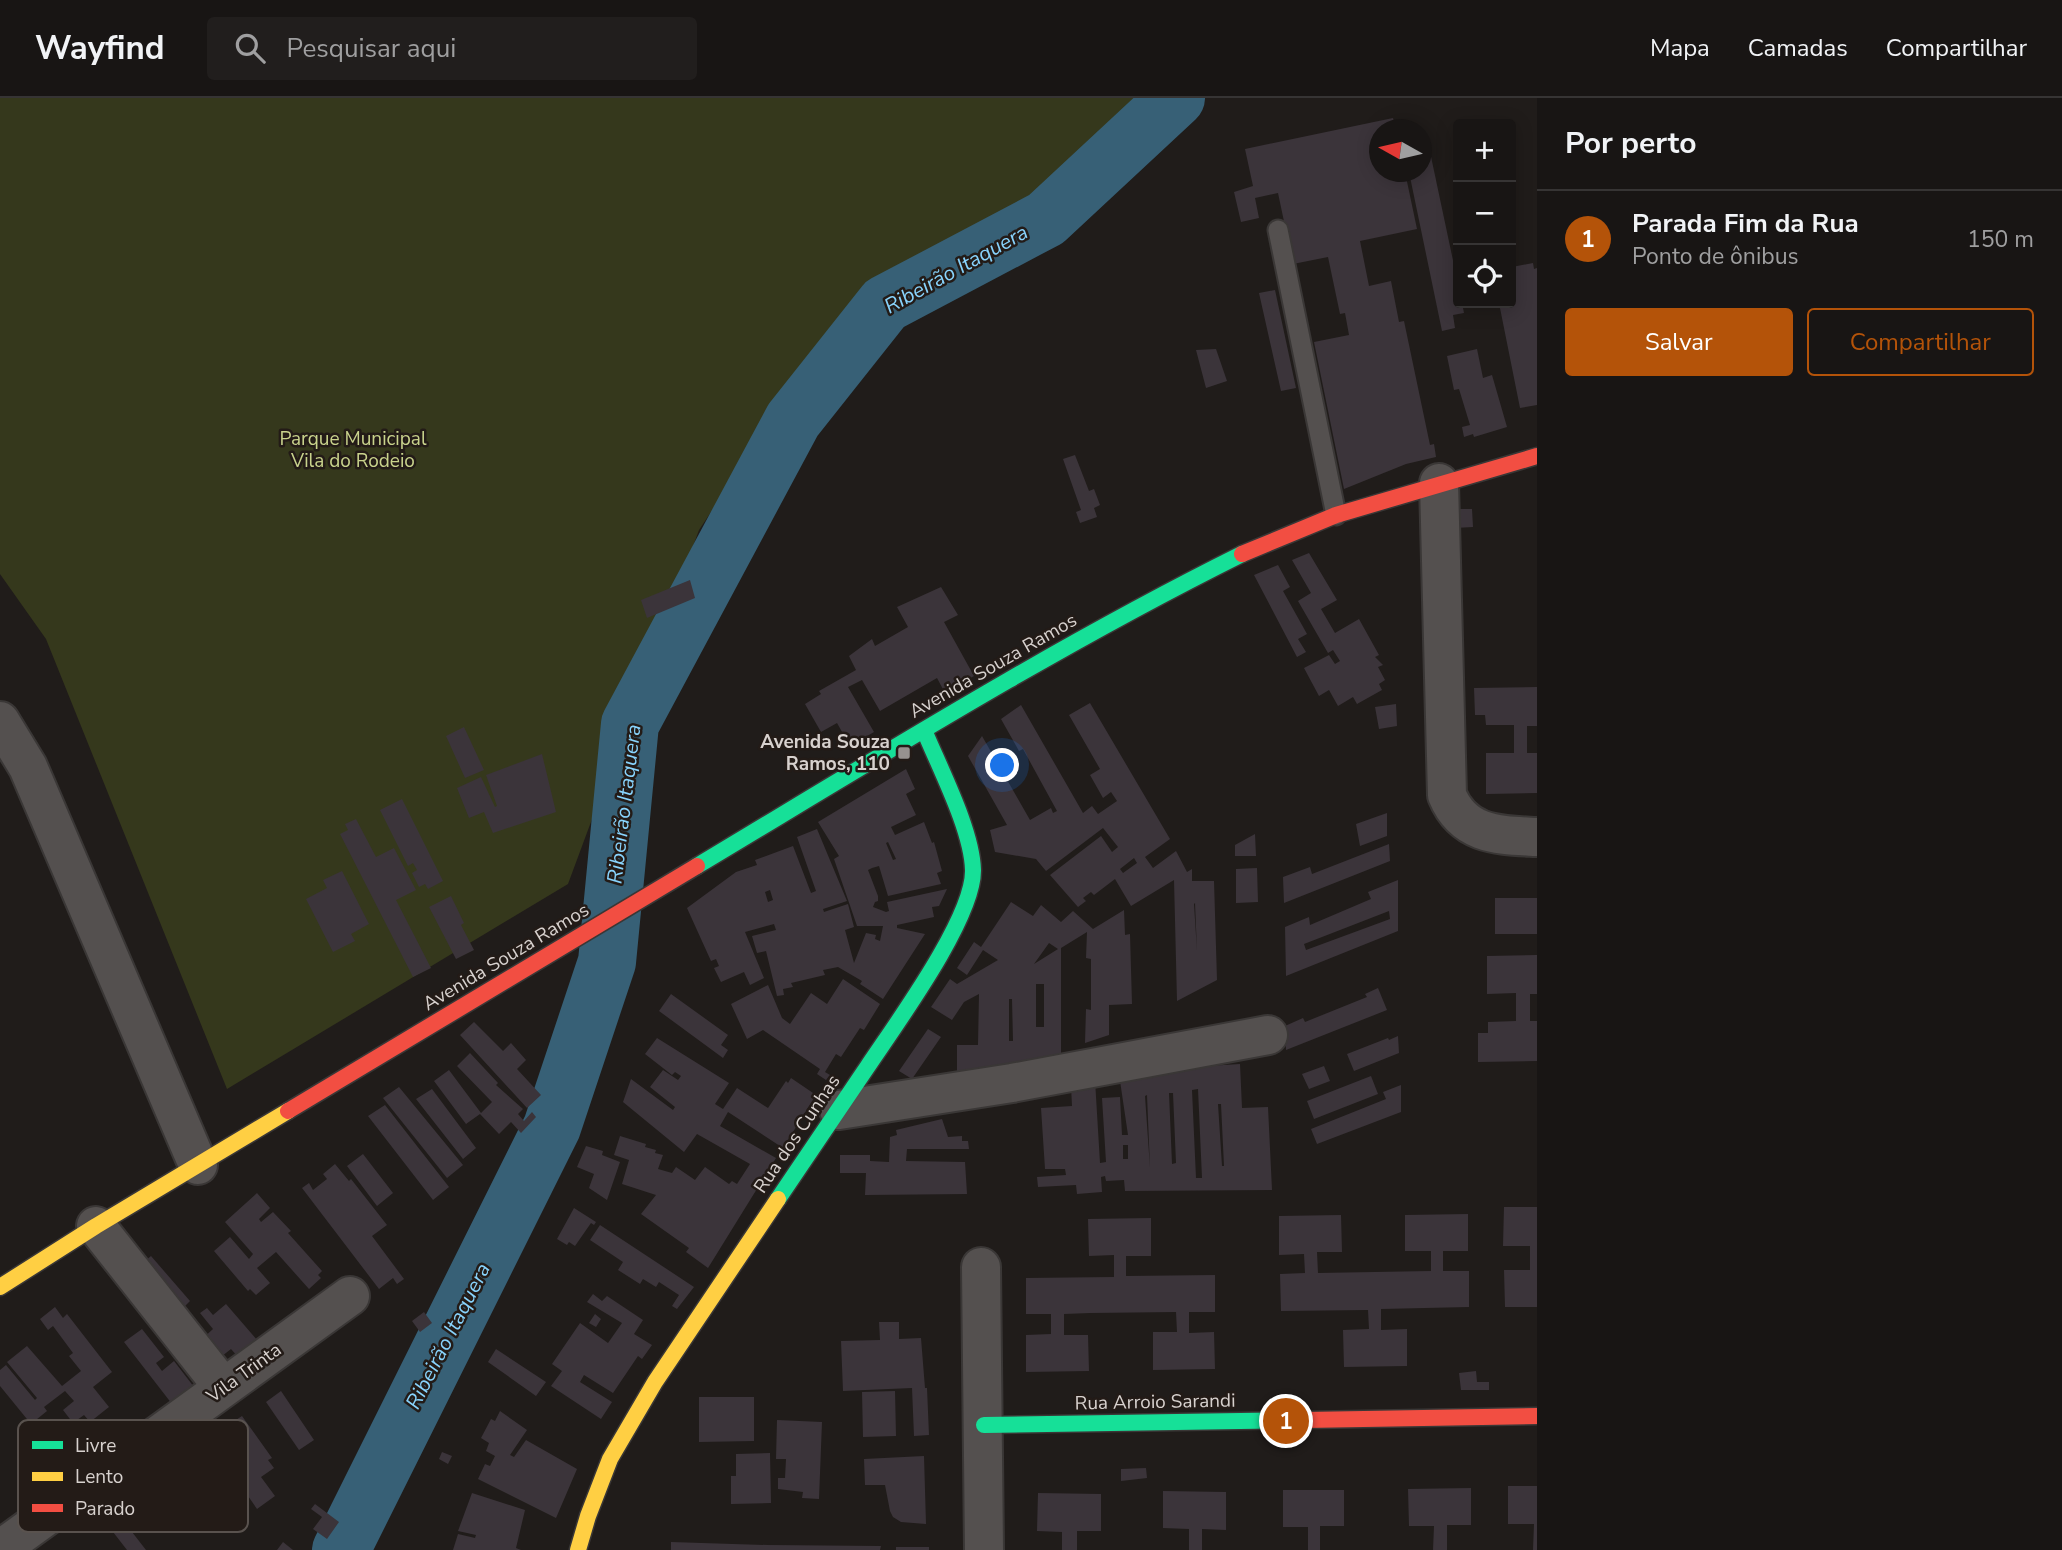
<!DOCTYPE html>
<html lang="pt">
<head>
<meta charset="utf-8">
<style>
  body { margin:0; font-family:"Nunito Sans",sans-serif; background:#211e1d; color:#f1f3f6 }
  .controls { position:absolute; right:21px; top:21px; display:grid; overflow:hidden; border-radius:7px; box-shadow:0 4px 18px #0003 }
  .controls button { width:63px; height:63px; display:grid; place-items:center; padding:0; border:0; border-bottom:2px solid #363434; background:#181514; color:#f1f3f6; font:35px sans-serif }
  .compass { position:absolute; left:1369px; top:21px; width:63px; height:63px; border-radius:50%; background:#181514; box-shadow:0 4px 18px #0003; rotate:278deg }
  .you { position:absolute; left:1003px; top:668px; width:24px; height:24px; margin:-18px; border:5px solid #fff; border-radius:50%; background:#1a73e8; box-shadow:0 0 0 10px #1a73e833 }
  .badge { display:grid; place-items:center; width:46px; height:46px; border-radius:50%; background:#b45309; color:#fff; font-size:23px; font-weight:700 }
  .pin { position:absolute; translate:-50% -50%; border:4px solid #fff; box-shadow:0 2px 7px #0006 }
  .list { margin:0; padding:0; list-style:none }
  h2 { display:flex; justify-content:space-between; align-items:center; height:91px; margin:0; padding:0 28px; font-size:30px }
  h2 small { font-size:23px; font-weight:400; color:#9f9fa0 }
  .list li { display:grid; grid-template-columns:46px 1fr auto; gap:21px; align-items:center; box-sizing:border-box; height:98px; padding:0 28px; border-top:2px solid #363434 }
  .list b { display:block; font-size:26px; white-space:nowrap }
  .list p { margin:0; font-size:23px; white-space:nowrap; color:#9f9fa0 }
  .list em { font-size:23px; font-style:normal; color:#9f9fa0 }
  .actions { display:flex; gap:14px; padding:21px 28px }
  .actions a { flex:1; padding:16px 0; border:2px solid #b45309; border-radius:7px; text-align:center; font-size:24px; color:#b45309 }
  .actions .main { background:#b45309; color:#fff }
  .icon { flex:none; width:38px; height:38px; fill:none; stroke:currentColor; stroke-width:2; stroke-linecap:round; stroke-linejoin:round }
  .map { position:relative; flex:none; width:1537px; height:1452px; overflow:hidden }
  header { display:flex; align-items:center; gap:42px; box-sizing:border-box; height:98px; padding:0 35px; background:#181514; border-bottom:2px solid #363434 }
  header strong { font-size:33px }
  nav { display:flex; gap:38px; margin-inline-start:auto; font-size:24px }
  .search { width:490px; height:63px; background:#211e1d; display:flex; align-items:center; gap:18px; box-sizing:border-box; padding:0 24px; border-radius:7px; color:#9f9fa0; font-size:26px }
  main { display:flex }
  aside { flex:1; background:#181514 }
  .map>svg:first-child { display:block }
  .green { fill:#35381c }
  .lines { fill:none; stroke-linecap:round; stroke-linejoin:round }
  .river { stroke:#376076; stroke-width:58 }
  .building { fill:#3b343a; fill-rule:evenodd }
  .lane-casing { stroke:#3a3736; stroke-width:23 }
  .street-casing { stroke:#3a3736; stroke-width:42 }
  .fast-casing { stroke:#3a3736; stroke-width:19 }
  .slow-casing { stroke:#3a3736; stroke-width:19 }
  .jam-casing { stroke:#3a3736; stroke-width:19 }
  .lane { stroke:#54504f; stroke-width:19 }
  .street { stroke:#54504f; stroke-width:38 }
  .fast { stroke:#16e098; stroke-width:16 }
  .slow { stroke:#ffcf43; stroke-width:16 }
  .jam { stroke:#f24e42; stroke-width:16 }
  .poi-dot { fill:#97928f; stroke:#231b17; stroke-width:2.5 }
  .labels { text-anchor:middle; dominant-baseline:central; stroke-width:5; stroke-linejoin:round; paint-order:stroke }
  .park-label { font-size:19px; fill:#c9d38c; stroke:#231b17 }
  .street-label { font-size:19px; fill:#d7d1ce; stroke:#231b17 }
  .poi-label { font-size:19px; font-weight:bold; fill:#d7d1ce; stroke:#231b17; text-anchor:end }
  .water-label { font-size:21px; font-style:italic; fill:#88d3fc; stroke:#231b17 }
  .key { fill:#231b17; stroke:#59524e; stroke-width:2 }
  .key-label { font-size:19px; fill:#d7d1ce }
</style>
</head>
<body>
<header>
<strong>Wayfind</strong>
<div class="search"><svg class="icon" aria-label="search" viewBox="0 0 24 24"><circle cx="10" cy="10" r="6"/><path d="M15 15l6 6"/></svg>Pesquisar aqui</div>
<nav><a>Mapa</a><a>Camadas</a><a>Compartilhar</a></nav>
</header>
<main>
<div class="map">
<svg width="1537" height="1452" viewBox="0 0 1537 1452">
  <rect width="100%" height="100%" fill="#201c1a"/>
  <path class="green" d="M0,0H1155L1110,57L851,203L699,432L568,786L227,991L46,541L0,476Z"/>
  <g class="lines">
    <path class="river" d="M341,1452L552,1029L607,864L630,626L793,322L885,206L1046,121L1176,0"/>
  </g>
  <path class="building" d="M1393,20L1396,32H1380V74H1405L1417,131L1360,143L1369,188L1391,183L1399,224L1404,223L1430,347L1434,346L1436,359L1406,366L1344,391L1314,244L1349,237L1345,215L1340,216L1328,159L1293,166L1278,95L1255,100L1259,120L1241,124L1234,94L1253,88L1245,51Z
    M1422,35H1426L1458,186V205H1462L1464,215L1453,217L1455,230L1442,233L1409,74H1422Z
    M1533,165L1534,171L1537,170V307L1520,310L1499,205H1511V177L1514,176L1512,169Z
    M1275,192L1296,290L1281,293L1259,195Z
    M1216,251L1227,283L1206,290L1196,252Z
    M1477,251L1483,280L1492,277L1507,329L1474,339L1473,336L1464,339L1462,329L1470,327L1459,291L1454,292L1447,258Z
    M1075,357L1089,393L1094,391L1100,407L1094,410L1097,419L1080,425L1076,414L1081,412L1063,361Z
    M1454,411H1472L1473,429L1455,430Z
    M1309,455L1337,502L1321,511L1335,535L1359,521L1379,557L1375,559L1383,567L1378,569L1385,582L1379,586L1382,592L1357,606L1353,599L1338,608L1329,592L1319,598L1304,570L1329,557L1335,566L1340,563L1333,552L1328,555L1298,503L1311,495L1292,462Z
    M1278,467L1290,489L1283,493L1307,536L1298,541L1306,554L1297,559L1254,477Z
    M690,482L695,500L647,520L641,502Z
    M941,489L958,517L944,524L974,578L945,595L937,580L880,613L862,582L848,589L874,634L850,648L837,625L821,634L805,606L821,596L819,593L856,572L849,558L872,541L875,548L908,529L897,509Z
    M1537,589V628H1527V655H1537V695L1486,696V655H1514V627H1486L1485,617H1475L1474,590Z
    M1090,605L1170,741L1145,759L1153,770L1176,753L1187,774L1192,771V783H1214L1217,882L1177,903L1174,782L1131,808L1115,781L1094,797L1091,794L1083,800L1086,803L1078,809L1050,777L1101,738L1112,754L1118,749L1103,730L1046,773L1036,761L995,754L990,732L1007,727L968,658L982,638L1030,722L1051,710L1053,715L1057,713L1023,651L1019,653L1001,621L1021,607L1083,715L1092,708L1098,716L1117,703L1111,694L1103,700L1090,677L1100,671L1069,617ZM1134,760L1137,765L1123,775L1120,771ZM1195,805L1197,853L1194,806Z
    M1396,606L1397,628L1379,631L1375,609Z
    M464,629L484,672L465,680L446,638Z
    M542,656L556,714L493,735L484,714L469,720L457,690L481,679L495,709L497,708L486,677Z
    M906,671L915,691L906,696L916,717L891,729L895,737L924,724L932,745L934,744L942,773L937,775L941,786L888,798L879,768L872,770L868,772L878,798V803L875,804L873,809L886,814L889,813L887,804L947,791L939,808L932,809L934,819L897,827V830L925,836L883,901L860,886L862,883L838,869L823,872L825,877L791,885L793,889L783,891L784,897L777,898L766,853L757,855L752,838L776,832L774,826L745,834L764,880L750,887L744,874L721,884L714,870L719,868L716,861L711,863L687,810L736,774L757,767L755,762L793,748L811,795L816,793L797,739L817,731L847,803L823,811L824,814L848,806L854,829L845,832L854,865L866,835L876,837L875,841L880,843L883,828H857L834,761L839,758L818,724ZM888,744L896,761L893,762L886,745ZM770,792L773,802L768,804L765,794Z
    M402,701L443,783L428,791L425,786L419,789L412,775L417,772L413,765L408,768L380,712Z
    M1387,715V738L1360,748L1356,726Z
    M356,721L376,759L394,750L416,792L396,802L431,870L413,879L340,736L348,732L345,726Z
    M1255,736L1256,758H1235V747Z
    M1389,746L1390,763L1284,805L1283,779L1310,769L1312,776Z
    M1257,770L1258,804L1236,805V771Z
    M342,773L369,826L351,836L355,843L333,854L306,801L327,790L323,782Z
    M1398,782V833L1286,878L1285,829L1309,819L1310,827L1371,801L1368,794ZM1389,813L1390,821L1306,852L1304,846Z
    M451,798L464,825L461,827L474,852L456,861L429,809Z
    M1495,800H1537V836H1495Z
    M1011,804L1033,818L1041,807L1061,824L1073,813L1093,831L1124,812L1125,837L1130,836L1132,906L1109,907V937L1085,945L1086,911L1091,912V861L1086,860L1087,834L1061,850V957L957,981V947H978L979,896L964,904L952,922L931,909L950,881L957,886L998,862L983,852L967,877L957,870L974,844L981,849ZM1049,845L1058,851L1034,866ZM1036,886H1044V929H1036ZM1009,901H1012L1013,943H1009Z
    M1537,857V896H1530V923H1537V963L1478,964V935H1488V924L1516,923V895L1487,896V858Z
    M843,881L880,906L864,932L860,930L841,959L836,956L825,974L830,977L826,982L817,976L820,971L763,932L747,941L731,906L768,887L782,920L790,926L811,895L827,906Z
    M1378,890L1387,912L1286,952L1285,928L1303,920L1305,924L1367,899L1365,896Z
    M671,896L728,937L721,947L728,952L723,960L659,913Z
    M474,924L503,953L511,945L526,962L517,971L541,997L527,1010L460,937Z
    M928,931L941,939L912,981L899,973Z
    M1398,938L1399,955L1354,973L1347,956L1388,940L1389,942Z
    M657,940L729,985L715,1006L723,1011L737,990L768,1010L786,983L788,985L791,980L816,997L783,1050L728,1014L720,1028L776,1060L708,1170L686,1154L689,1150L641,1116L656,1097L622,1086L629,1062L614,1057L620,1038L646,1046L645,1049L656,1052L655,1055L663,1057L658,1071L672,1075L676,1069L695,1082L705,1069L729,1086L732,1083L737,1086L750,1066L697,1036L684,1054L623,1004L631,981L673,1012L675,1009L650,989L663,972L678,982L681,978L675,974L672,977L645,956Z
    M470,955L498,985L496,987L523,1011L518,1016L524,1023L532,1014L536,1019L521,1035L511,1024L499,1036L480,1016L466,1026L434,983L449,972L481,1015L492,1004L457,968Z
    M1240,966L1242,1010L1268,1009L1272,1092L1125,1093L1124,1082L1106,1083L1105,1078L1101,1079L1102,1094L1077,1096L1076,1087L1038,1089L1037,1079L1066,1077L1065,1071H1045L1041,1010L1072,1008L1071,988L1095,982L1100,1065L1106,1064L1102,1000L1120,999L1122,1037H1128L1119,976L1143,972ZM1198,991L1202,1080H1196L1192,992ZM1169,995H1173L1176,1065L1172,1066ZM1147,997L1150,1070L1145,998ZM1218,1006H1221L1224,1068H1222ZM1123,1047H1128V1061H1123Z
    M1324,968L1330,983L1309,991L1302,976Z
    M1371,978L1378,996L1314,1021L1307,1003Z
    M1401,987V1014L1317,1046L1311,1031L1386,1001L1383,994Z
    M399,989L463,1067L447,1080L383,1000Z
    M432,991L476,1050L463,1061L416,1001Z
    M385,1007L449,1089L433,1102L368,1018Z
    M942,1021L948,1039L962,1038V1043H968L969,1051H907L906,1063L965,1064L967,1096L865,1097L866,1075H840V1057H870V1063L889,1064L890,1039L897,1037L896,1032Z
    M586,1048L603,1053L602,1057L620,1064L607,1102L589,1090L594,1076L577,1069Z
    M363,1056L393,1095L377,1108L347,1068Z
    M335,1066L349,1083L351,1081L387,1127L372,1138L404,1181L397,1186L393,1180L379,1191L302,1090L309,1085L313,1092L327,1081L323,1076Z
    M257,1095L270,1110L259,1121L261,1124L273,1114L291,1133L288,1135L322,1173L318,1177L321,1180L309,1191L276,1154L257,1170L270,1185L256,1197L250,1191L248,1193L214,1153L230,1139L249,1161L253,1156L225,1124Z
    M1504,1109H1537V1209H1505L1504,1172H1530V1148H1503Z
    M574,1110L596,1124L594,1127L591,1125L575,1148L569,1144L567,1147L557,1141Z
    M1468,1116V1153H1443V1173H1469V1209L1381,1211V1232L1407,1231V1268L1344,1269L1343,1232L1369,1231L1368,1212L1281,1213L1280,1176L1305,1175L1304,1156L1279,1157V1118L1341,1117L1342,1154H1317L1318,1175L1431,1173V1153H1405V1117Z
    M1151,1120V1158H1126V1178L1215,1177V1214H1189V1235L1214,1234L1215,1271L1153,1272V1234H1177L1176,1214L1090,1215L1064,1216V1237H1088L1089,1273L1026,1274V1237L1051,1236V1216H1026V1180L1114,1179V1157L1089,1158L1088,1121Z
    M600,1127L694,1189L677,1211L672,1208L679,1197L659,1184L656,1189L643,1181L640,1186L618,1172L623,1164L590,1142Z
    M151,1158L190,1203L185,1208L188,1211L177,1220L136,1171Z
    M593,1196L602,1203L607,1198L643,1222L634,1236L652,1247L642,1261L638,1258L613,1295L584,1277L580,1284L612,1304L601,1321L551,1288L562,1273L552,1266L580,1225L608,1245L622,1225L587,1204Z
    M226,1206L258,1243L238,1259L231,1251L217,1262L201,1242L213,1231L200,1215L207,1210L213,1217Z
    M55,1209L63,1220L67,1216L112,1274L93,1289L109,1309L90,1324L84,1317L73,1325L63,1312L74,1303L65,1293L44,1309L47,1313L31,1326L0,1288V1272L6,1267L35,1302L37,1300L7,1264L27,1248L62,1288L81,1273L69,1258L73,1255L53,1228L48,1232L40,1221Z
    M424,1214L432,1225L420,1234L412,1223Z
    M595,1216L601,1221L596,1229L589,1225Z
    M879,1224H899V1241L921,1240L925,1290H927L929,1337L914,1338L912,1290L843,1293L841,1243L880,1242Z
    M142,1231L164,1259L156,1265L162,1273L174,1263L194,1289L172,1306L124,1244Z
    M496,1251L546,1284L536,1298L488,1264Z
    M1476,1273L1477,1284H1489V1292H1461L1459,1275Z
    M281,1293L314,1342L299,1352L266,1304Z
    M895,1293L896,1338L863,1339L862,1294Z
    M699,1299H754V1343L699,1344Z
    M500,1313L527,1332L510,1357L514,1359L526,1342L577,1371L556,1420L478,1381L485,1366L490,1368L495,1358L486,1353L489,1345L481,1340L491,1321L495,1323Z
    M242,1318L272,1360L268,1362L274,1370L261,1379L275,1398L257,1411L237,1382L234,1384L205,1342Z
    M777,1322L822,1324L819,1401L802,1400L803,1394L778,1391V1380H785L786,1361H776Z
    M442,1354L452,1358L448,1366L439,1361Z
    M770,1355L771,1405L731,1406V1378H736V1356Z
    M924,1358L926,1426L901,1424L893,1419L890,1413L885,1387H865L864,1361Z
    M1146,1370L1147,1380L1121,1383V1371Z
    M1508,1388H1537V1452H1533L1534,1426H1508Z
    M1471,1390V1427H1447V1452H1433L1434,1428H1409L1408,1391Z
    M1283,1392H1344V1428H1320V1452H1308V1429H1283Z
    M1163,1393L1226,1394V1432L1202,1431V1452H1189V1431L1163,1430Z
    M472,1395L525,1412L516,1450L521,1452H453L458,1436L475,1440L476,1437L458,1433Z
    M1038,1395L1101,1396V1433H1077V1452H1062V1434L1037,1433Z
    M108,1403L146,1452H127L96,1412Z
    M315,1406L339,1424L327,1441L313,1431L322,1419L311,1411Z
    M283,1444L293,1452H277Z
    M671,1444L768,1447L881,1448L880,1452H671Z
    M896,1449H929V1452H896Z"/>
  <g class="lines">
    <defs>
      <path id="lane" d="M1278,132L1336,417"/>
      <path id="street" d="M1439,385L1447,697C1464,738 1499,737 1537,739
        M0,623L28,669L198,1067
        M839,1012L1012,985L1268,937
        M96,1128L223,1289
        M981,1169L984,1452
        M4,1452L8,1446L350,1198"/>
      <path id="fast" d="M697,768C877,660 1055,549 1242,456
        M778,1101C808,1056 838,1012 868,968C896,926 974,820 973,772C972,732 940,671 924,632
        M984,1327L1305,1322"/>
      <path id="slow" d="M0,1189L96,1128L288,1013
        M578,1452L588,1418L610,1361L655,1284L778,1101"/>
      <path id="jam" d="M1242,456L1336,417L1537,358
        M288,1013L697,768
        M1305,1322L1537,1318"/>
    </defs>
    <use href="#lane" class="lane-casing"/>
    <use href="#street" class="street-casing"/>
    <use href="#fast" class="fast-casing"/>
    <use href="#slow" class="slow-casing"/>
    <use href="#jam" class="jam-casing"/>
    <use href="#lane" class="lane"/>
    <use href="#street" class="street"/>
    <use href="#fast" class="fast"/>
    <use href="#slow" class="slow"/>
    <use href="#jam" class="jam"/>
  </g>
  <rect class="poi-dot" x="897" y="648" width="14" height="14" rx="3.5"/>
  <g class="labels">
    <g class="park-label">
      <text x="353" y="341">Parque Municipal<tspan x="353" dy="22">Vila do Rodeio</tspan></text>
    </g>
    <g class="street-label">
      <text transform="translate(993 568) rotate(-30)">Avenida Souza Ramos</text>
      <text transform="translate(506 859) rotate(-31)">Avenida Souza Ramos</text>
      <text transform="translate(797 1036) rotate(-56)">Rua dos Cunhas</text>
      <text transform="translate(244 1275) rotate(-36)">Vila Trinta</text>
      <text transform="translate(1155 1304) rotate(-1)">Rua Arroio Sarandi</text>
    </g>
    <g class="poi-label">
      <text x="890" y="644">Avenida Souza<tspan x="890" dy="22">Ramos, 110</tspan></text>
    </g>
    <g class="water-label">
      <text transform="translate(956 171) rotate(-29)">Ribeirão Itaquera</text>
      <text transform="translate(624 706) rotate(-83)">Ribeirão Itaquera</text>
      <text transform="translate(448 1238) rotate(-63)">Ribeirão Itaquera</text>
    </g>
  </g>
  <rect x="18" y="1322" width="230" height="112" rx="10" class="key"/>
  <rect x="32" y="1343" width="31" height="8" fill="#16e098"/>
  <rect x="32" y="1374" width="31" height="9" fill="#ffcf43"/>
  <rect x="32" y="1406" width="31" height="8" fill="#f24e42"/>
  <g class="key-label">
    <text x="75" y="1354">Livre</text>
    <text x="75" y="1385">Lento</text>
    <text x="75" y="1417">Parado</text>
  </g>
</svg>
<div class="controls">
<button>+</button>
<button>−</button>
<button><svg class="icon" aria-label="locate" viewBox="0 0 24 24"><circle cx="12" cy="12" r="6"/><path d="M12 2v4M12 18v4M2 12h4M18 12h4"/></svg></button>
</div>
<svg class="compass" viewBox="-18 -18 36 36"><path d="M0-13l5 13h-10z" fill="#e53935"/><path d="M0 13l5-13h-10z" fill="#9f9fa0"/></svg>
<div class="you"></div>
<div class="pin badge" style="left:1286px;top:1323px">1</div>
</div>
<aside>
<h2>Por perto<small></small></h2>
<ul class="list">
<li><span class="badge">1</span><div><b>Parada Fim da Rua</b><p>Ponto de ônibus</p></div><em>150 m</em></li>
</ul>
<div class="actions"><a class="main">Salvar</a><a>Compartilhar</a></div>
</aside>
</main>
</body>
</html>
